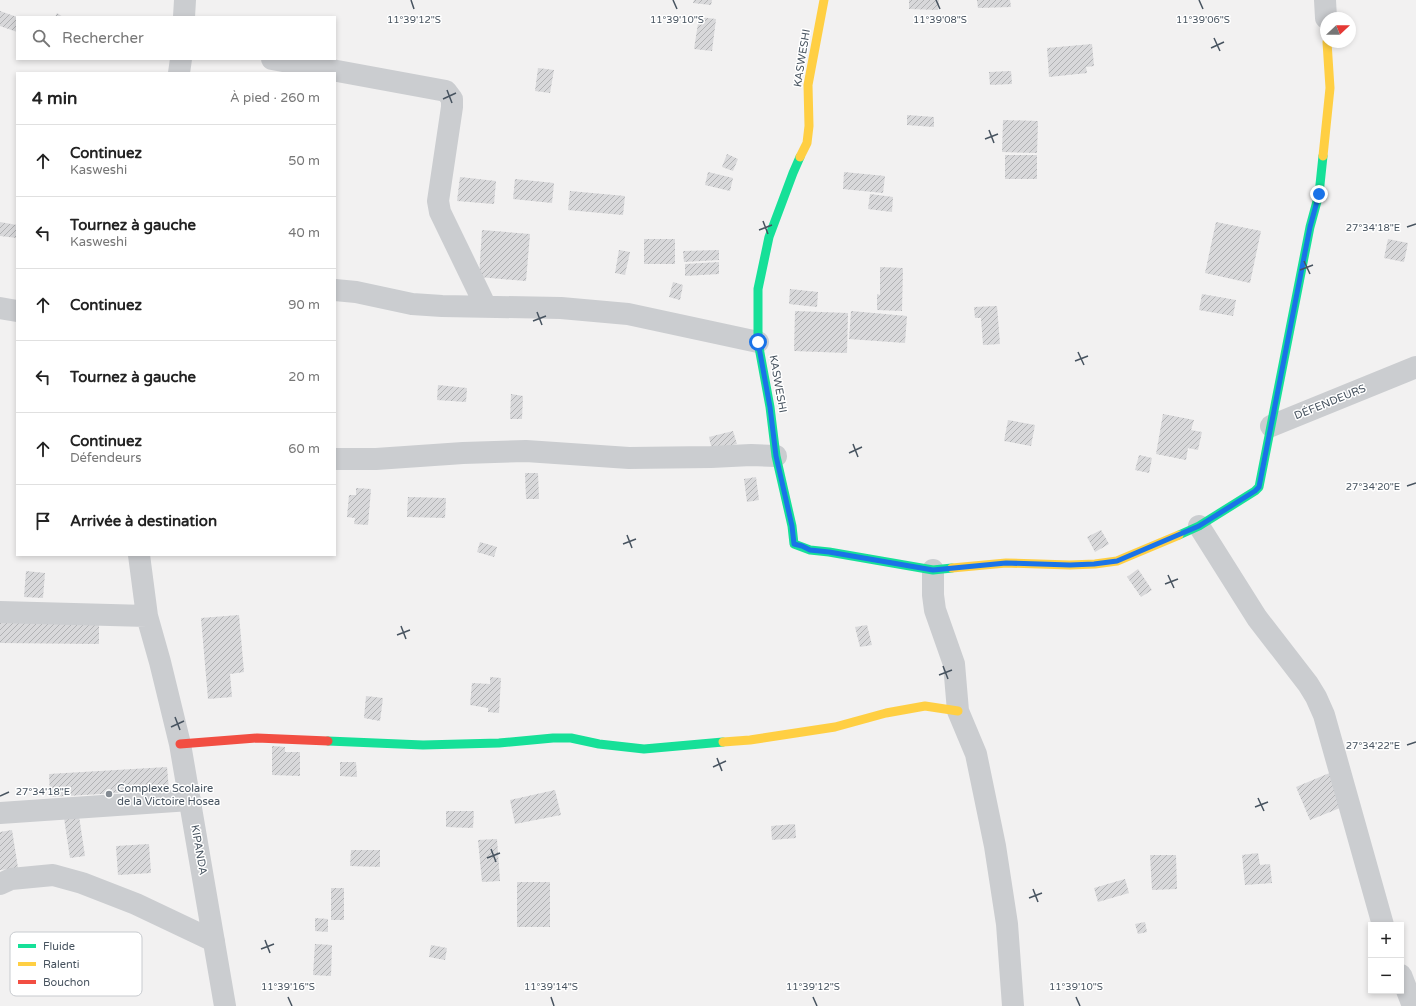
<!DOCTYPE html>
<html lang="fr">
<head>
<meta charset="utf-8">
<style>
  body { margin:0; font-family:"Varela Round",sans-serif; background:#f6f6f6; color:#222 }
  .controls { position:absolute; right:12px; bottom:12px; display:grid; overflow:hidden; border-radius:0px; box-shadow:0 2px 6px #0003 }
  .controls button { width:36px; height:36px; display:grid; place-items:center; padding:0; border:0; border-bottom:1px solid #e0e0e0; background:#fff; color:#222; font:20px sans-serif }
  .compass { position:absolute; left:1320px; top:12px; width:36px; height:36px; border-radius:50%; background:#fff; box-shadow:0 2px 6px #0003; rotate:68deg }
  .stop { position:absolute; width:12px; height:12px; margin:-9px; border:3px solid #1a73e8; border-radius:50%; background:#fff }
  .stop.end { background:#1a73e8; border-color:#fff; box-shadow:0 1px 4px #0008 }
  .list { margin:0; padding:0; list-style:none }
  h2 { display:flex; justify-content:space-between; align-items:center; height:52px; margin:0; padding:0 16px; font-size:17px }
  h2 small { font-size:13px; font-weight:400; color:#767676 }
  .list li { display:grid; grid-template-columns:26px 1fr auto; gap:12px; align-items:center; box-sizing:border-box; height:72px; padding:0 16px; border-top:1px solid #e0e0e0 }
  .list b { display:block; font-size:15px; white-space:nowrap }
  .list p { margin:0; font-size:13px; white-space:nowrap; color:#767676 }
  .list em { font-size:13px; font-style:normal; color:#767676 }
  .icon { flex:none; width:22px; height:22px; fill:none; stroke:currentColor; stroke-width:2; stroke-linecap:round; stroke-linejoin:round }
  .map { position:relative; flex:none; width:1416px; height:1006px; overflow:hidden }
  .search { position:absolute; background:#fff; box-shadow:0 2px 6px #0003; left:16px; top:16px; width:320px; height:44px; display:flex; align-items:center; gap:10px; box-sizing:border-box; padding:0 14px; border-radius:0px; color:#767676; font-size:15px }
  .panel { position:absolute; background:#fff; box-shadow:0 2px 6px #0003; left:16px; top:72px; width:320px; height:484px; border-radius:0px }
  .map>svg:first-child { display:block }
  .building { fill:url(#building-hatch) }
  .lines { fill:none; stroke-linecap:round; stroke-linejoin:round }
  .street { stroke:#cbcdd0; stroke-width:22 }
  .fast { stroke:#16e098; stroke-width:9 }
  .slow { stroke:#ffcf43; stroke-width:9 }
  .jam { stroke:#f24e42; stroke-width:9 }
  .route { stroke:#1a73e8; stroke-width:5 }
  .ticks { fill:none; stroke:#47535f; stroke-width:1.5 }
  .poi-dot { fill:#838a92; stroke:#fff; stroke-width:1.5 }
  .labels { text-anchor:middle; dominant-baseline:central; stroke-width:3; stroke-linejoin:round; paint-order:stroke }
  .street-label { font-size:11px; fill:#47535f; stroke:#fff }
  .poi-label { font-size:11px; fill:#47535f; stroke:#fff; text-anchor:start }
  .key { fill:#fff; stroke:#c8cbcf; stroke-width:1 }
  .key-label { font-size:11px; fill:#47535f }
  .ticks-label { font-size:10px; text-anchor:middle; fill:#47535f; stroke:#fff; stroke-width:3; stroke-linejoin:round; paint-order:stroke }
</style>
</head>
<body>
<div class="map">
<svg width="1416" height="1006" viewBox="0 0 1416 1006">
  <defs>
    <pattern id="building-hatch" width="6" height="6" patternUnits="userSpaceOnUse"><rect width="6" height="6" fill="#d8d8da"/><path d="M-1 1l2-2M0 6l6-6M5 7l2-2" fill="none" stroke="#b1b2b4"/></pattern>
  </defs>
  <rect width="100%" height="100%" fill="#f2f1f1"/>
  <path class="building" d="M694,0H712L711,5L693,3Z
    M909,0H939L938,10L909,9Z
    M977,0H1010L1011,7L978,8Z
    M0,11L17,17V32L0,26Z
    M57,13L63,17H55Z
    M699,17L716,19L712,51L694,49Z
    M1092,44L1094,66L1086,67L1087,73L1049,77L1047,48Z
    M538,68L554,70L550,93L535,91Z
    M1011,71L1012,84L990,85L989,72Z
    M907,115L934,117V127L907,125Z
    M1003,120L1038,121L1037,153L1002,152Z
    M727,154L738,159L733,171L722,167Z
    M1005,155H1037V179H1005Z
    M708,172L733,178L730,191L705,185Z
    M844,172L885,176L883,193L843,189Z
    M460,177L496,181L494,204L457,201Z
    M515,179L554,183L552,203L513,199Z
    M570,191L625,196L623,215L568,210Z
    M870,194L893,197L892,212L868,209Z
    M0,222L17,225V238L0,236Z
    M1216,222L1261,231L1250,283L1205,273Z
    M482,230L530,234L526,281L479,277Z
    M644,239H675V264H644Z
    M1388,239L1408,243L1404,262L1384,258Z
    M619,250L630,252L625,275L615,273Z
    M719,250V260L684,262L683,251Z
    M719,262V274L685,276V264Z
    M880,267L903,268L902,311L877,310V294L880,295Z
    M673,282L683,285L680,300L669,297Z
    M790,289L818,292L817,307L789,304Z
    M1202,294L1236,300L1233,316L1199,310Z
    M997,306L1000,344L983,345L981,318H975L974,307Z
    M795,311L848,313L847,353L794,351Z
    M851,311L907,316L905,343L849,339Z
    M438,385L467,388L466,402L437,400Z
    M511,394L523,396L522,419H510Z
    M1163,414L1194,420L1191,430L1202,432L1198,450L1188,448L1186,460L1156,454Z
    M1008,420L1035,425L1031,446L1004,441Z
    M733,431L737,444L712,450L709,437Z
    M1139,455L1152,458L1149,473L1135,470Z
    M525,473H538L539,499H526Z
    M756,477L759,500L747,502L744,479Z
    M356,488L371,489L368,525L354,524L355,518L347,517L349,495H356Z
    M408,497L446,498L445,518L407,517Z
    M1101,530L1109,544L1095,552L1087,537Z
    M480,542L497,547L494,557L477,552Z
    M1138,569L1152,590L1141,597L1127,577Z
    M26,571L45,573L43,598L24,597Z
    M239,615L244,672L230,674L232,697L208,699L201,618Z
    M0,616L99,618V644L0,643Z
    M867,625L872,645L860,647L855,627Z
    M490,677L501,678L499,713L488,712V708L470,705L472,683L490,684Z
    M366,696L383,698L380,721L364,718Z
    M272,746L285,747V752H300V776L272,775Z
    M340,762H356L357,777L340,776Z
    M167,767L169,790L50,797L49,774Z
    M1332,772L1345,806L1310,820L1296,787Z
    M555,790L561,815L515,824L510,800Z
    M446,811H474L473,828L446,827Z
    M79,816L85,856L70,858L64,818Z
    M795,824L796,838L772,840L771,826Z
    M12,830L18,868L0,870V832Z
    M497,839L500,881L482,882L478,840Z
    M149,844L151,873L118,875L116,846Z
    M351,850H380V867L350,866Z
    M1258,853L1260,865L1270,864L1272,883L1245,885L1242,855Z
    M1150,855H1176L1177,889L1152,890Z
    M1125,879L1129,893L1098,902L1094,888Z
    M517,882H550V927H517Z
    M331,888H344V920H331Z
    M315,918L328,919V932L315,931Z
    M1145,922L1147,932L1138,934L1135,924Z
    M315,944L332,945L331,976L313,975Z
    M431,945L447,948L445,960L429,957Z"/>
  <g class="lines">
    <path class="street" d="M1325,0L1326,18
      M184,17L185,0
      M272,59L446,91L452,99V107L438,201L440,212L486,307
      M179,73L181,59
      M335,290L356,292L412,304L442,306L561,308L628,314L758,342
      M0,308L17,311
      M1271,426L1416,367
      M335,459H376L463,453L526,451L629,458L711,457L751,455L776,456
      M1199,526L1257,618L1308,684L1316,697L1324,715L1383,925
      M139,555L147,616L160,662L180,744L225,1006
      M933,570V595L935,610L954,664L958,711L976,754L995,846L1007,924L1013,1006
      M0,612L147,616
      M0,813L190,800
      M0,884L11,879L53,875L82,883L136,904L214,941
      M1401,975L1413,1006"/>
    <path class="fast" d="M800,157L793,173L769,237L758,289V342L770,407L776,456L792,526L794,544L810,550L829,552L933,570L952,568
      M1179,535L1199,526L1255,491L1259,487L1310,227L1319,194L1323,156
      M328,741L423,745L499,743L553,738H571L599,744L644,749L723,742"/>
    <path class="slow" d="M1323,156L1330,88L1327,42
      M800,157L807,143L809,126L808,85L824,0
      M952,568L1006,563L1070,565L1095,564L1117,561L1179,535
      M723,742L750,740L835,727L886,713L925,706L958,711"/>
    <path class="jam" d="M180,744L257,738L328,741"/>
  </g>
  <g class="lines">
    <path class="route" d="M758,342L770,407L776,456L792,526L794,544L802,546L810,550L829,552L933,570L1006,563L1070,565L1094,564L1117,561L1199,526L1255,491L1259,487L1310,227L1319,194"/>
  </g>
  <path class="ticks" d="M411,0L414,9M673,0L677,9M936,0L940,9M1199,0L1203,9M1214,38L1220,51M1211,48L1224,42M447,90L452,103M443,99L456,93M989,130L994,143M985,139L998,134M763,221L768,234M1407,227L1416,224M759,230L772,225M1304,261L1310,274M1300,270L1313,265M537,312L542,325M533,321L546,316M1078,352L1084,365M1075,361L1088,356M853,444L858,457M849,453L862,447M1407,486L1416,483M627,535L632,548M623,544L636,539M1168,575L1174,588M1165,584L1178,579M401,626L406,639M397,635L410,630M943,666L948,679M939,675L952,670M175,717L180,730M171,727L184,721M1407,745L1416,742M717,758L722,771M713,767L726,761M0,796L9,792M1258,798L1264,811M1255,807L1268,802M491,849L496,862M487,858L500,853M1033,889L1038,902M1029,898L1042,893M265,940L270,953M261,949L274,944M288,997L292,1006M551,997L554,1006M813,997L817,1006M1076,997L1080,1006"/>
  <circle class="poi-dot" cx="109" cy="794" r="4"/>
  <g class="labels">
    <g class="street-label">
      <text transform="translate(802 58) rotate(-81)">KASWESHI</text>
      <text transform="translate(778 384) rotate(80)">KASWESHI</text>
      <text transform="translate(1330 402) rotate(-22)">DÉFENDEURS</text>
      <text transform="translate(199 850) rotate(80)">KIPANDA</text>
    </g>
    <g class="poi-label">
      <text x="117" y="788">Complexe Scolaire<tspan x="117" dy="13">de la Victoire Hosea</tspan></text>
    </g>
  </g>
  <rect x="10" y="932" width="132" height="64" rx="6" class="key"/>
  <rect x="18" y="944" width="18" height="4" fill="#16e098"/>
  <rect x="18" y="962" width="18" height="4" fill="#ffcf43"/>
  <rect x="18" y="980" width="18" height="4" fill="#f24e42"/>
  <g class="key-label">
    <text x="43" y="950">Fluide</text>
    <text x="43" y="968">Ralenti</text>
    <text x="43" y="986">Bouchon</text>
  </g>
  <g class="ticks-label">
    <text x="1203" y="23">11°39'06"S</text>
    <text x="414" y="23">11°39'12"S</text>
    <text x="677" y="23">11°39'10"S</text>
    <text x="940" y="23">11°39'08"S</text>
    <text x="1373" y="231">27°34'18"E</text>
    <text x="1373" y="490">27°34'20"E</text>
    <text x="1373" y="749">27°34'22"E</text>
    <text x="43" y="795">27°34'18"E</text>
    <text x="288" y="990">11°39'16"S</text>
    <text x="551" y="990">11°39'14"S</text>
    <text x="813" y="990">11°39'12"S</text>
    <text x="1076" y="990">11°39'10"S</text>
  </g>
</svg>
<div class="controls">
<button>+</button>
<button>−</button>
</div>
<svg class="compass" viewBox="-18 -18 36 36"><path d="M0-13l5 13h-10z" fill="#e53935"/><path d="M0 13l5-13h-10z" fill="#767676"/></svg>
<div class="stop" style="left:758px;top:342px"></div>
<div class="stop end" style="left:1319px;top:194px"></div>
<div class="search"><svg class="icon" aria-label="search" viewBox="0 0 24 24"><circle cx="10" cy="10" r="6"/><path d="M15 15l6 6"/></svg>Rechercher</div>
<section class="panel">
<h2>4 min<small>À pied · 260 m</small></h2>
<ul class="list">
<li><svg class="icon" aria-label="ahead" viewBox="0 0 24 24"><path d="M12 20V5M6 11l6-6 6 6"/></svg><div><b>Continuez</b><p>Kasweshi</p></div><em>50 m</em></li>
<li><svg class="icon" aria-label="left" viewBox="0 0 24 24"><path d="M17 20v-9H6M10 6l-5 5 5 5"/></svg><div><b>Tournez à gauche</b><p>Kasweshi</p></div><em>40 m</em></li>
<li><svg class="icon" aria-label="ahead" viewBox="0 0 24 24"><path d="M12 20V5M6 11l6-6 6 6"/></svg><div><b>Continuez</b></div><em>90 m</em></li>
<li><svg class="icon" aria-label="left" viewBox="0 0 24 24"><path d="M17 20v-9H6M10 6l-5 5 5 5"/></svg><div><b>Tournez à gauche</b></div><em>20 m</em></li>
<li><svg class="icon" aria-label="ahead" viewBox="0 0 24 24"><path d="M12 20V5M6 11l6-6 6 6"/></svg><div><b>Continuez</b><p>Défendeurs</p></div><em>60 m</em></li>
<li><svg class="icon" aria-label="arrive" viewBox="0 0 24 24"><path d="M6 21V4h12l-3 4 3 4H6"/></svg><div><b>Arrivée à destination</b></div></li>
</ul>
</section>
</div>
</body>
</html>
